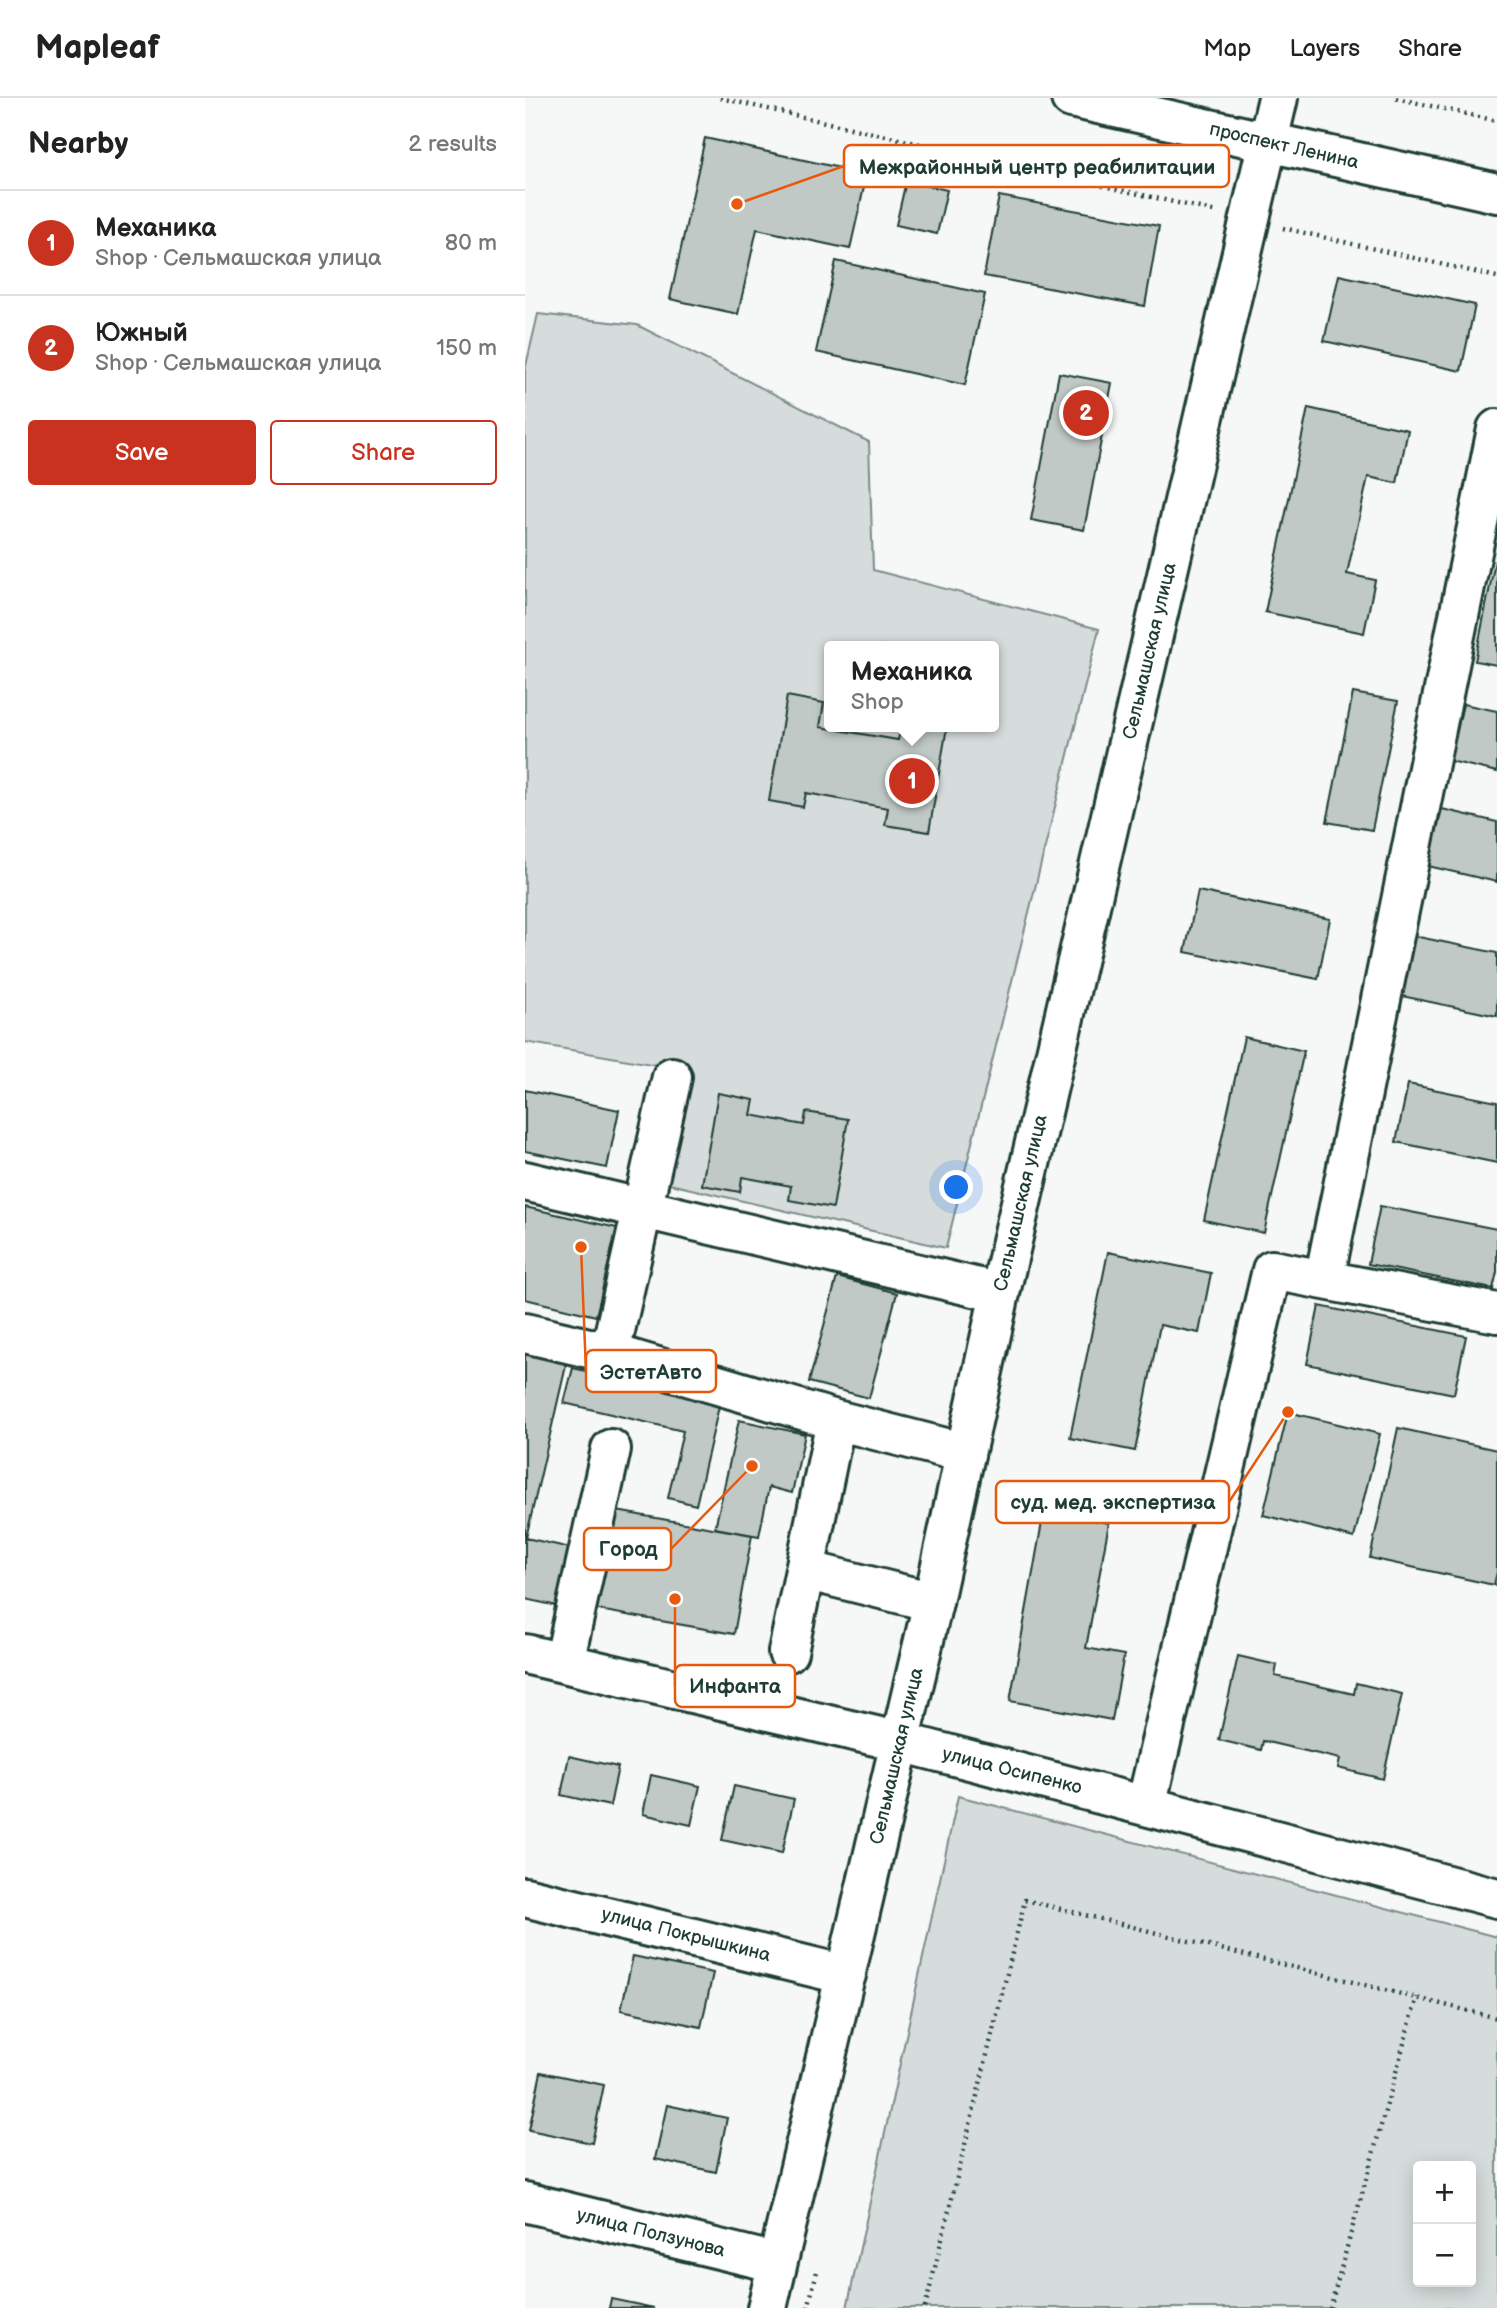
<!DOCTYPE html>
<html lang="en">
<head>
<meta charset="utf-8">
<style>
  body { margin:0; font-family:"Balsamiq Sans",sans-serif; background:#f2f2f2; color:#222 }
  .controls { position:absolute; right:21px; bottom:21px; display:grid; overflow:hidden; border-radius:7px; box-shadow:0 4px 18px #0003 }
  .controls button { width:63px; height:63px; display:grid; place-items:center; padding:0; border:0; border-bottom:2px solid #e0e0e0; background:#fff; color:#222; font:35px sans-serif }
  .you { position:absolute; left:432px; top:1090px; width:24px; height:24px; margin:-18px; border:5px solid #fff; border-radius:50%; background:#1a73e8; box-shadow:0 0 0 10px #1a73e833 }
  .badge { display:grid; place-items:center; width:46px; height:46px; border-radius:50%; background:#c8321e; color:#fff; font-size:23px; font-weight:700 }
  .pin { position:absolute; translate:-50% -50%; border:4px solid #fff; box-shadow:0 2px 7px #0006 }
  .popup { position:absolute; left:299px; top:543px; width:175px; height:91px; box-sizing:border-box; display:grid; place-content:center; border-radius:7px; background:#fff; filter:drop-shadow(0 2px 5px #0005); font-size:23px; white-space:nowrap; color:#767676 }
  .popup b { font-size:26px; color:#222 }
  .popup::after { content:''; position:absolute; left:50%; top:100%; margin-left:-14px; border:14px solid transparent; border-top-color:#fff }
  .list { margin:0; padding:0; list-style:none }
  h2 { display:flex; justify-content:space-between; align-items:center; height:91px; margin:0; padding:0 28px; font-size:30px }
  h2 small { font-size:23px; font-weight:400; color:#767676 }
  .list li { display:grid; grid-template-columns:46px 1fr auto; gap:21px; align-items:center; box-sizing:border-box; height:105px; padding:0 28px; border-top:2px solid #e0e0e0 }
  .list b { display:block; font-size:26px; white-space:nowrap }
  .list p { margin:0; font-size:23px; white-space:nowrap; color:#767676 }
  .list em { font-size:23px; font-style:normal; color:#767676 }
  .actions { display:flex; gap:14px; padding:21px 28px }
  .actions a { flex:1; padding:16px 0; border:2px solid #c8321e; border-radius:7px; text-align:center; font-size:24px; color:#c8321e }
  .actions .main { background:#c8321e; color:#fff }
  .map { position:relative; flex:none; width:972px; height:2210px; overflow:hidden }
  header { display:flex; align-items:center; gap:42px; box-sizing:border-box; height:98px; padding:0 35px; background:#fff; border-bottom:2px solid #e0e0e0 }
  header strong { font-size:33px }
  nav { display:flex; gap:38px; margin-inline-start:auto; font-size:24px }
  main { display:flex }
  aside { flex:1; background:#fff }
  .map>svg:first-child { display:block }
  .green { fill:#d6dcdb; stroke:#7a8c88; stroke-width:2; fill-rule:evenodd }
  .building { fill:#c0c9c6; stroke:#1f3d34; stroke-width:2 }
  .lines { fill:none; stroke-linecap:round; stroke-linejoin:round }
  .minor-casing { stroke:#1f3d34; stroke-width:44 }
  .major-casing { stroke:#1f3d34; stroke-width:44 }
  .path { stroke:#1f3d34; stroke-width:4.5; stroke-dasharray:2 5; stroke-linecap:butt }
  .minor { stroke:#fff; stroke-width:38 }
  .major { stroke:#fff; stroke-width:38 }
  .labels { text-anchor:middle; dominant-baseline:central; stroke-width:5; stroke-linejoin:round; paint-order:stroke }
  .street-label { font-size:19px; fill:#1f3d34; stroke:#fff }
  .leader { fill:none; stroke:#e8590c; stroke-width:2.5 }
  .callout-dot { fill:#e8590c; stroke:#fff; stroke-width:2.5 }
  .callout { fill:#fff; stroke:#e8590c; stroke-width:2.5 }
  .callout-label { font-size:21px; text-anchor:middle; font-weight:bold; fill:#1f3d34 }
</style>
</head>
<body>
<header>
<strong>Mapleaf</strong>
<nav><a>Map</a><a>Layers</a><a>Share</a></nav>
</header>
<main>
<aside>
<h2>Nearby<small>2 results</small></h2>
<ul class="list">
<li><span class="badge">1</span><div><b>Механика</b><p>Shop · Сельмашская улица</p></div><em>80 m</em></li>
<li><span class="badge">2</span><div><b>Южный</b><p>Shop · Сельмашская улица</p></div><em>150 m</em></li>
</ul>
<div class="actions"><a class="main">Save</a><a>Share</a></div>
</aside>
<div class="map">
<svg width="972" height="2210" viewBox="0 0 972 2210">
  <rect width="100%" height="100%" fill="#f6f7f7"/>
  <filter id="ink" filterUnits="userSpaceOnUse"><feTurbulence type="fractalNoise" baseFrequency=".0143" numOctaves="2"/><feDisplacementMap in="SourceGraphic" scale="14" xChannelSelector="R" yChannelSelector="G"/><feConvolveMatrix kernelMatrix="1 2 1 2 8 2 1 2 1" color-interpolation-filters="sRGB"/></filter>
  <g filter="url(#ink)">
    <path class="green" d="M13,216L112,227L344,344L348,472L574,531L421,1150L110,1078L132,967L0,944V272ZM305,548H469V629H305Z
      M433,1698L972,1839V2210H322ZM946,2068V2184H893V2068Z"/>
    <path class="building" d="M180,40L342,76L325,151L232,131L213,216L145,201Z
      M381,83L422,92L412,136L371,127Z
      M474,98L634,128L620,208L459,178Z
      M311,163L460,196L440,287L291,254Z
      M814,177L950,207L936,273L799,243Z
      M534,275L587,285L559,432L506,422Z
      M783,310L883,332L872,385L843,379L822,476L850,482L839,535L740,514Z
      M970,463H972V567L950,563Z
      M828,595L873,603L847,732L802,724Z
      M262,598L299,605L295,629L373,642L376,629H422L404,734L360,727L363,710L281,695L278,709L244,703Z
      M938,606L972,613V674L925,663Z
      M917,711L972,724V784L903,768Z
      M673,793L805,821L793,881L660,854Z
      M884,837L972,855V918L872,897Z
      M719,939L779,953L739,1135L679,1122Z
      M883,986L972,1004V1065L871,1044Z
      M0,992L94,1012L82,1070L0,1053Z
      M193,995L229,1002L226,1017L279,1027L281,1014L323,1021L308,1110L264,1102L266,1088L217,1079L215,1094L177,1087Z
      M855,1108L972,1131V1174L968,1191L843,1166Z
      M0,1109L92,1130L71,1218L0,1201Z
      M583,1154L686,1175L674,1235L635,1227L610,1353L545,1340Z
      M312,1179L372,1195L344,1300L284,1284Z
      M794,1208L941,1238L929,1296L782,1266Z
      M0,1249L43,1259L1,1440L50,1451L37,1509L0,1501Z
      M48,1270L195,1304L171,1407L143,1400L158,1333L39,1305Z
      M763,1314L855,1336L829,1440L738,1417Z
      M214,1322L280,1336L267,1395L244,1389L234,1438L190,1430Z
      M873,1330L972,1352V1474L969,1487L845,1460Z
      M86,1412L227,1437L209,1536L68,1511Z
      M519,1413L584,1425L561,1550L599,1557L587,1622L485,1603Z
      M713,1558L752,1567L750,1578L829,1596L831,1585L877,1596L858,1681L813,1670L815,1661L738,1643L736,1652L694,1642Z
      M44,1658L93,1669L85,1708L36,1697Z
      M126,1677L175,1688L166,1727L118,1716Z
      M209,1688L269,1701L257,1755L197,1742Z
      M108,1858L188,1875L176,1929L96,1912Z
      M16,1974L79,1987L67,2045L4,2032Z
      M142,2007L202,2020L191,2074L130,2061Z
      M86,2201L129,2210H84Z"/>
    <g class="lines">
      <defs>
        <path id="minor" d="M546,0L743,44
          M147,979L85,1255L311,1322
          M0,1083L475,1195
          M799,1182L972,331
          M0,1235L85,1255
          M280,1472L408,1504
          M263,1554L311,1322L440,1355
          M0,1556L376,1644L972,1800
          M39,1565L86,1351
          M621,1708L747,1172L972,1215
          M0,1799L321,1877
          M0,2104L252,2165"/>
        <path id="major" d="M743,44L972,95
          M242,2210L408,1504L475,1195L753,0"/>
      </defs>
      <use href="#minor" class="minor-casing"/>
      <use href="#major" class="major-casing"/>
      <path class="path" d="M195,0L692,114
        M871,0L972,23
        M758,130L972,179
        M283,2210L292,2173
        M400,2210L500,1802L972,1920
        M805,2210L892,1899"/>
      <use href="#minor" class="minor"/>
      <use href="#major" class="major"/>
    </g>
  </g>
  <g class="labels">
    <g class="street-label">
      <text transform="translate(759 48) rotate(13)">проспект Ленина</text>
      <text transform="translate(625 553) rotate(-77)">Сельмашская улица</text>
      <text transform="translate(496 1105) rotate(-77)">Сельмашская улица</text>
      <text transform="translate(372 1658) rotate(-77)">Сельмашская улица</text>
      <text transform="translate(487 1673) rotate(14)">улица Осипенко</text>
      <text transform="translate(161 1837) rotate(14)">улица Покрышкина</text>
      <text transform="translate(126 2135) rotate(14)">улица Ползунова</text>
    </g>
  </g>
  <path class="leader" d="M212 106L319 68M56 1149L61 1273M763 1314L704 1404M227 1368L146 1451M150 1501L150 1588"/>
  <g class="callout-dot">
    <circle cx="212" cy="106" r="7"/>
    <circle cx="56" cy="1149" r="7"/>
    <circle cx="763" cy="1314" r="7"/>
    <circle cx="227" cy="1368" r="7"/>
    <circle cx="150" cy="1501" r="7"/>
  </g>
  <g class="callout">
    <rect x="319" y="47" width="385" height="42" rx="7"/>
    <rect x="61" y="1252" width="130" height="42" rx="7"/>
    <rect x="471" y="1383" width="233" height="42" rx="7"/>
    <rect x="59" y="1430" width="87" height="42" rx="7"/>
    <rect x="150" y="1567" width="120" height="42" rx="7"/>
  </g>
  <g class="callout-label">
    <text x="512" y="76">Межрайонный центр реабилитации</text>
    <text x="126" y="1281">ЭстетАвто</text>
    <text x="588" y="1411">суд. мед. экспертиза</text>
    <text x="103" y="1458">Город</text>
    <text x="210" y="1595">Инфанта</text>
  </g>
</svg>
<div class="controls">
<button>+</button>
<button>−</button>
</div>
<div class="you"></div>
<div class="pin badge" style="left:387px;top:683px">1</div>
<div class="popup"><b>Механика</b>Shop</div>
<div class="pin badge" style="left:561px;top:315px">2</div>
</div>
</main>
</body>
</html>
